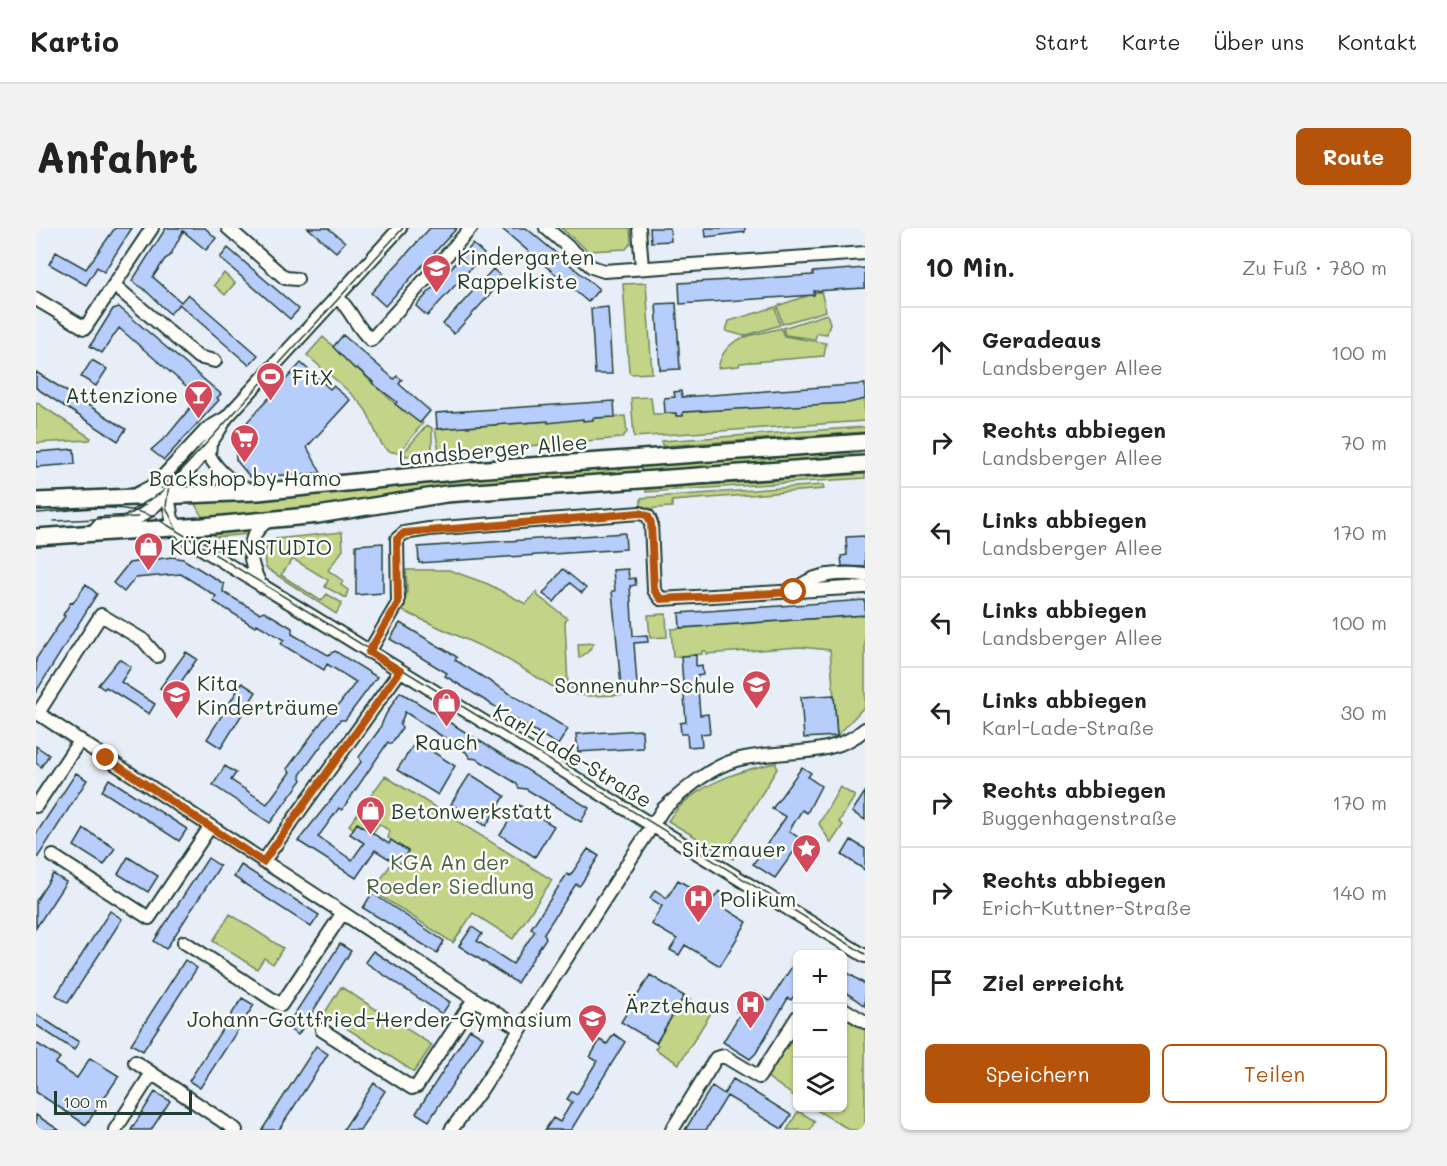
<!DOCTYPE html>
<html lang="de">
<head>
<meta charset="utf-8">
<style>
  body { margin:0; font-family:Mali,sans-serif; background:#f2f2f2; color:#222 }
  .controls { position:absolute; right:18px; bottom:18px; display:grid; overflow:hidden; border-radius:9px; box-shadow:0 2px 4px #0004 }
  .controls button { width:54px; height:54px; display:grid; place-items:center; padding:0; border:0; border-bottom:2px solid #e0e0e0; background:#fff; color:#222; font:30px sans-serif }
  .scale { position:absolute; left:18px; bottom:15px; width:138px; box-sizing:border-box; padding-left:6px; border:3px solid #1f3d34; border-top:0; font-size:16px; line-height:21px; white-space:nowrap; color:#1f3d34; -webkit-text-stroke:4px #fdfcf7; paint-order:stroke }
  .stop { position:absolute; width:18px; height:18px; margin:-14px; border:4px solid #b45309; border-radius:50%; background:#fff }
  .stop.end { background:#b45309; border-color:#fff; box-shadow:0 2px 6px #0008 }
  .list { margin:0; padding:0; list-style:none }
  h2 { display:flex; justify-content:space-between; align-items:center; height:78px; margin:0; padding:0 24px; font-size:26px }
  h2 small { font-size:20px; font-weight:400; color:#767676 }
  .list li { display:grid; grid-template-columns:39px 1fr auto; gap:18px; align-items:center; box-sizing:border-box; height:90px; padding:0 24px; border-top:2px solid #e0e0e0 }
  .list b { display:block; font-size:22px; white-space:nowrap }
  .list p { margin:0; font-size:20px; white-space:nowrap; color:#767676 }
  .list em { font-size:20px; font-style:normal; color:#767676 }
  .actions { display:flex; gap:12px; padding:18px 24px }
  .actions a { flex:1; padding:14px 0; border:2px solid #b45309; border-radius:9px; text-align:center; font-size:21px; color:#b45309 }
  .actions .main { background:#b45309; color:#fff }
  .icon { flex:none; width:33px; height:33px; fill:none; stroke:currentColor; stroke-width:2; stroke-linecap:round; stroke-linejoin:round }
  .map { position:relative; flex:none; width:829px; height:902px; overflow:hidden; border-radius:9px }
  header { display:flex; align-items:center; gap:36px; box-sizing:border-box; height:84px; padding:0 30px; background:#fff; border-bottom:2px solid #e0e0e0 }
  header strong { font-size:28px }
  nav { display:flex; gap:33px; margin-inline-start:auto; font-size:21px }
  .intro { display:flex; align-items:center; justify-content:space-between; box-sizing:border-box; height:144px; padding:0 36px }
  h1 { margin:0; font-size:42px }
  .button { padding:15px 27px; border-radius:9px; background:#b45309; color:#fff; font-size:21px; font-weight:700 }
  main { display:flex; gap:36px; padding:0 36px }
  aside { flex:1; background:#fff; border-radius:9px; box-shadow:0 2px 4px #0004 }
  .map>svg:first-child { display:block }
  .green { fill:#c3d387; stroke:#71885e; stroke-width:1.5 }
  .building { fill:#b7cdfc; stroke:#1f3d34; stroke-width:1.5 }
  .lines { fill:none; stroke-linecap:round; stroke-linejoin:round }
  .minor-casing { stroke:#1f3d34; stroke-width:16 }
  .major-casing { stroke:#1f3d34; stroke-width:20 }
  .minor { stroke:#fdfcf7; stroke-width:12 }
  .major { stroke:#fdfcf7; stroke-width:15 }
  .tram { stroke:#1f3d34; stroke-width:1.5 }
  .route { stroke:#b45309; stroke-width:8 }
  .labels { text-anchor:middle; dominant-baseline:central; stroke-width:5; stroke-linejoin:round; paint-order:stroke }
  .poi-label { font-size:21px; fill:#1f3d34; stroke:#fdfcf7; text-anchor:start }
  .street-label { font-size:21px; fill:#1f3d34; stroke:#fdfcf7 }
  .park-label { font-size:21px; fill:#486249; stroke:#fdfcf7 }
</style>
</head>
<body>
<header>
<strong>Kartio</strong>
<nav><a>Start</a><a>Karte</a><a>Über uns</a><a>Kontakt</a></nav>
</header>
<div class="intro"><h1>Anfahrt</h1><a class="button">Route</a></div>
<main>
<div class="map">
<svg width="829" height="902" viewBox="0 0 829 902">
  <rect width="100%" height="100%" fill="#e8eef8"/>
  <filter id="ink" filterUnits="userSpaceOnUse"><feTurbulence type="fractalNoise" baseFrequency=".0167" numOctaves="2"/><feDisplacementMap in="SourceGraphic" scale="12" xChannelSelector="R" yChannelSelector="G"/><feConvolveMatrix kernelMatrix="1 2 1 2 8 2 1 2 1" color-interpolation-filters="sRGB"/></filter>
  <g filter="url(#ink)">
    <path class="green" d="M525,0H594L595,15L590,21L552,23Z
      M188,45L199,55L189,67L178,57Z
      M610,55L616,145L595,146L593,144L587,56Z
      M785,63L790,83L746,96L741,78Z
      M739,79L744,97L708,108L690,103L693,93Z
      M791,86L794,95L791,106L781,105L779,111L749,107L747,100Z
      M745,100L748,108L790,115L788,128L704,135L703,138L682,140C689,106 715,109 745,100Z
      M287,109L366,182L368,181L387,195L364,224C342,229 339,195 329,181C314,161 289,144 271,127Z
      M615,169L617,186H623L775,175V177L828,171L829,193L598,209L595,170Z
      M0,174L55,210L54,212L0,215Z
      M589,188L591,204L586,210L411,225L403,223L399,201Z
      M391,197L396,200V223L393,226L369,228L368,224Z
      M829,199V204L626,218V213Z
      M829,221V224L770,232L606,244L605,237Z
      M601,237V244L416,259L264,282L167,291L158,274L261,268L439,249Z
      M829,246V250L610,264V261Z
      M787,257L788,261L636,273V279L605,281V270Z
      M215,302L214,306L179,309L177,306Z
      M306,304L307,322L292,342L307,353L305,357L312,362L310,370L289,359L292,352L257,331L245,347L285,373L291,366L306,375L300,386L230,340C227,328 227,317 239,311Z
      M370,342H413L452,356L490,376L501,363L502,368L531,390L529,394L532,459L552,464L608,461L609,466L554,468L527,465L464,427L367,383L371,363Z
      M630,386L631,409L614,410L612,387Z
      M829,387V478L801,508L794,422L764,419L670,426V423H666V426L637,429L635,401Z
      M558,415L552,424L543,430L542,416Z
      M740,535L741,541L692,621L700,626L697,631L632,593C654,559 702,542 740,535Z
      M349,548L516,652L477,711L437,685L417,715L337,663L355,636L361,640L372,624L352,610L354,603L343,596L337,605L322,595L318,601L313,597Z
      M804,559L819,568L803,594L807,597L795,615L783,596Z
      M194,686L247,720L237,736L228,730L221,741L177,713Z
      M305,759L396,817L378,844L284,783H290Z
      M648,768L675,785L643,836L619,821L622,817L620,815Z
      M807,790L829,802V902H814L777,880H806Z
      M761,797V870L731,849Z
      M762,883L779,893L774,902H751Z"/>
    <path class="building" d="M79,0H96L68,44L61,39L50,57L13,36L20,24L50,41Z
      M130,0H169L180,10L170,22L147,3L134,28L129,31L117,49L145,74L152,66L222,127L213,137L143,76L134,86L108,61L96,53Z
      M272,0H292L309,14L300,24Z
      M394,0H421L349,78L335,65Z
      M465,0H490L563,61L552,74Z
      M614,0H634L635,13L615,14Z
      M669,0H709V4L670,9Z
      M437,16L448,26L391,88L380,78Z
      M192,20L263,81L254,91L184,30Z
      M829,40V60L778,63V67L644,76L643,55L777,47V44Z
      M457,41L468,51L418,106L407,96Z
      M640,75L644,141L624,142L620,76Z
      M83,79L185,166L181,170L183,172L128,232L115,222L132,207L163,169L83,100L66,125L54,118L77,81Z
      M572,79L576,146H559L555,81Z
      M307,107L358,151L361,148L366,152L363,156L394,183L384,195L359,176L361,174L336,155L337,154L321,140L319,141L297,119Z
      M56,132L71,141L60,158L45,149Z
      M265,135L294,161L297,158L314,172L271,219L285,245L214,249L200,232L199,212L212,193Z
      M0,144L90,201L82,213L0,160Z
      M829,156V171L812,175L647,184V188H640V185H629L628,170L639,169L638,164L645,163L646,169Z
      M578,173L579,189L557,190V192L547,193V191L512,195V193L401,201L400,185Z
      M38,221L39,236L0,239V224Z
      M589,305L590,321L383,335L382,319Z
      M829,308V339L806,338L805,328L811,327L810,309Z
      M347,315V365L320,367V317Z
      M136,329L147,331L188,356L187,364L223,385L228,383L256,400V406L292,427L299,423L341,449L309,492H304L264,547L266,552L234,595L177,557L189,538L200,545L195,552L231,576L254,544L251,541L295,481L298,483L320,454L291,436L288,442L245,416L248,412L221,396L219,399L177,373L180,368L145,346L99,350L88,364L77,355L93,335Z
      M527,341L550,360L546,365L534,355L518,374L507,366Z
      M592,341L593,351L599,350L600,357L594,358L597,408L611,407L612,414L598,415L601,457L585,458L576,363H579L577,342Z
      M50,356L61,366L0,464V431L29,388L27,387L35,374L37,375Z
      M829,372V387L644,400L643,385Z
      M364,395L421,429L419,432L532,501L522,517L409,448L411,445L354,411Z
      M150,424L161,431L135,468L124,460Z
      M660,427V438L666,437L667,447L661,448L664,487L672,486L674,505L665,506L666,518L652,519L651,506H645L644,495L650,494L645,428Z
      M83,431L95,439L85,454L119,476L113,486L70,459L68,461L62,457Z
      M206,455L220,464L185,520L171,511Z
      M364,464L553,580L545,594L490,561L483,560L480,555L441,531L434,530L430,524L369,484L364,497L366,500L355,516L352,514L306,582L303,580L282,609L316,632L328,615L314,606L321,595L353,616L355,612L372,623L363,637L339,622L320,650L262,613L325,534L323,529L343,502L350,486Z
      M798,467L801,508L768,510L765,469Z
      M606,502L607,520L542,524L540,506Z
      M380,513L419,538L402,567L361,542Z
      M0,518L13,527L5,539L0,535Z
      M766,539L775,545L772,549L785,558L771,585L766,582L753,603L766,612L739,650L717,636L750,589L736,581Z
      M40,545L51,552L0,632V606Z
      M434,546L469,568L450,598L415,576Z
      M73,551L151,601L143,613L66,563Z
      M829,564V592L816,584Z
      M483,577L518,598L499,629L464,607Z
      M48,601L79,620L68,637L38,618Z
      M815,612L829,621V642L806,627Z
      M552,621L563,628L545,656L543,658L540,656L508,705L510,710L481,755L423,718L436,699L446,706L441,713L477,736L499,703L495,700L531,646L534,648Z
      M92,629L122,648L112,664L82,646Z
      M172,630L184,638L130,721L118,713Z
      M205,637L283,687L275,699L198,649Z
      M17,646L30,654L0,700V673Z
      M642,652L676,673L683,663L691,668L685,678L711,694L684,738L649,717L643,727L634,722L641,711L615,696L626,678L614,670L619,662L631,670Z
      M336,665L408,713L401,725L327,680Z
      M74,683L86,691L32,775L20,767Z
      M304,716L315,723L262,807L250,799Z
      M337,723L414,774L406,786L329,734Z
      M762,729V762L755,772L752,770L720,825L714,831L687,814L704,786L700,783L709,768L714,771L718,764L734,773Z
      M149,732L161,740L107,823L95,816Z
      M807,742L829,756V778L807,762Z
      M614,747L648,768L620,815L585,794Z
      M206,770L218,777L164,860L153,853Z
      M0,786L43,814L38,822L0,797Z
      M434,801L447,809L393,893L380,885Z
      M578,806L589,814L535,902H509L517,890L524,894L536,874L531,871L536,863L541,866L561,833L554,829L564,812L571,816Z
      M0,815L24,830L19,836L41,850L54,830L83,848L50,897L0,864Z
      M280,818L292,826L243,902H226Z
      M697,851L755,887L746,901L691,868L670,902H649L676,858L688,866Z
      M338,855L349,863L324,902H307Z
      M119,864L134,873L115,902H95Z
      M0,887L23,902H0Z"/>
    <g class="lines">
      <defs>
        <path id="minor" d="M192,0L249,50L261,51
          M510,0L556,39L568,43L829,25
          M603,0L606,40
          M78,57L162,129L179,133
          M301,69C316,82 320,100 335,112L435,0
          M0,71L49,100L116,0
          M174,215L173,227C182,244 199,258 218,263
          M101,266L120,256L171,201L190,190
          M132,268L136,291L152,312L829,728
          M55,306L64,296C73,295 84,296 92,294C123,284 175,219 190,190L364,0
          M225,358C212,333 207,309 233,292
          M758,364C774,345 806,344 829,347
          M333,424L362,375L361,311L368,305L393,301L604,285L612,288L615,295L618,362L625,371L829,359
          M0,484L484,801
          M2,485L65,387L107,412L121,428
          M0,578L44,512
          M17,628L113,690L174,599
          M227,634L364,443
          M148,714L245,777L306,686
          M806,780L829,794
          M286,802L376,860L381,858L438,771
          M99,834L200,902
          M79,902L112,851L119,848
          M415,902L445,862L627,581C648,563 672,540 700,532C742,520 795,532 829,501
          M636,902L680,830L688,828L723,849L762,788"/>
        <path id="major" d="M0,273L222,264L437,242L829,214
          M0,309L167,298L282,287L410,266L829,236"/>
      </defs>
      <use href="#minor" class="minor-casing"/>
      <use href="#major" class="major-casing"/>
      <use href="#minor" class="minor"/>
      <use href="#major" class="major"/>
      <path class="tram" d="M133,256L130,279L140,301
        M96,282L125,265L367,0
        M0,285C39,283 84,272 120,290L829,726
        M18,293L102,289"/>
    </g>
  </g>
  <g class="lines" filter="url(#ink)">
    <path class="route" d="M70,530L227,634L364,443L333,424L362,375L361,311L368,305L604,285L612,288L615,295L618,362L625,371L758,364"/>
  </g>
  <defs>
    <symbol id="school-pin" viewBox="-11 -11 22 30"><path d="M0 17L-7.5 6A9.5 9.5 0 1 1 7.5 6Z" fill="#d1495b" stroke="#fdfcf7"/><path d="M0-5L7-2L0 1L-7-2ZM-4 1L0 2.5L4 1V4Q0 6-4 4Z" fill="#fff"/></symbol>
    <symbol id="stadium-pin" viewBox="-11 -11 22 30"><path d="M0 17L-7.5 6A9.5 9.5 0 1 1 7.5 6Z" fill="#d1495b" stroke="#fdfcf7"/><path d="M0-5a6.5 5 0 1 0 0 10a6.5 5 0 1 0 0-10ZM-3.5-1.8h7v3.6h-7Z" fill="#fff"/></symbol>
    <symbol id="bar-pin" viewBox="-11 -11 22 30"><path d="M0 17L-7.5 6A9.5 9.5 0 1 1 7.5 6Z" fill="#d1495b" stroke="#fdfcf7"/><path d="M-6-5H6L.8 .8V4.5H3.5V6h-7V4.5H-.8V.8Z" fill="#fff"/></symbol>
    <symbol id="supermarket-pin" viewBox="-11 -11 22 30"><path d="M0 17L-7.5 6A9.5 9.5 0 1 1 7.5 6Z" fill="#d1495b" stroke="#fdfcf7"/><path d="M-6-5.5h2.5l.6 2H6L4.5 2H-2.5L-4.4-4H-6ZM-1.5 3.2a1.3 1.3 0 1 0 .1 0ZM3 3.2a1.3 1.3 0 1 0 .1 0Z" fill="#fff"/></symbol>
    <symbol id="shop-pin" viewBox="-11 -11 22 30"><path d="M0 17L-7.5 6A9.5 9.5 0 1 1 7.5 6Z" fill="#d1495b" stroke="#fdfcf7"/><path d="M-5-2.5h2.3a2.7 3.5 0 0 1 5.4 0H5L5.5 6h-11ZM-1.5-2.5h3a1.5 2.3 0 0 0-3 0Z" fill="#fff"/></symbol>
    <symbol id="sight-pin" viewBox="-11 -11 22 30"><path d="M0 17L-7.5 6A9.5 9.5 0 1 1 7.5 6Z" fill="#d1495b" stroke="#fdfcf7"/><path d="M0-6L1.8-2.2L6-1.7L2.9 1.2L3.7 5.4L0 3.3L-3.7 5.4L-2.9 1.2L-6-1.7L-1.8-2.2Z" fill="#fff"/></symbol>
    <symbol id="hospital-pin" viewBox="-11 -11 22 30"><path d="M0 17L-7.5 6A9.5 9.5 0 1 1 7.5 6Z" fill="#d1495b" stroke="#fdfcf7"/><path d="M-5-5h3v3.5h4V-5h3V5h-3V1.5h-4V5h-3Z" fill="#fff"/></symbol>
  </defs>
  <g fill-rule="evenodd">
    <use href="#school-pin" x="384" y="24" width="33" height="45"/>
    <use href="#stadium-pin" x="218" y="132" width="33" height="45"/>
    <use href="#bar-pin" x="146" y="150" width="33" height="45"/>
    <use href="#supermarket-pin" x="192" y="194" width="33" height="45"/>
    <use href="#shop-pin" x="96" y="302" width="33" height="45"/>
    <use href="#school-pin" x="704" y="440" width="33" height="45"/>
    <use href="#school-pin" x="124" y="450" width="33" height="45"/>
    <use href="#shop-pin" x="394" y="458" width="33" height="45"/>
    <use href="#shop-pin" x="318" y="566" width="33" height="45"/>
    <use href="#sight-pin" x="754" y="604" width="33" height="45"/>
    <use href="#hospital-pin" x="646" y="654" width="33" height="45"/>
    <use href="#hospital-pin" x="698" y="760" width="33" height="45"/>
    <use href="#school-pin" x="540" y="774" width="33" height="45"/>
  </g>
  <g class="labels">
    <g class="poi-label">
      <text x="421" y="28">Kindergarten<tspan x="421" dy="24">Rappelkiste</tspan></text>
      <text x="256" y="148">FitX</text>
      <text x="142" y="166" text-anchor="end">Attenzione</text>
      <text x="209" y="249" text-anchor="middle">Backshop by Hamo</text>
      <text x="134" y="318">KÜCHENSTUDIO</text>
      <text x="161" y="454">Kita<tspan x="161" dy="24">Kinderträume</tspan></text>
      <text x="699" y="456" text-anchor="end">Sonnenuhr-Schule</text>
      <text x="410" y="513" text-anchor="middle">Rauch</text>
      <text x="355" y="582">Betonwerkstatt</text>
      <text x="750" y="620" text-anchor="end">Sitzmauer</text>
      <text x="684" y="670">Polikum</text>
      <text x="694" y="776" text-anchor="end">Ärztehaus</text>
      <text x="536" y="790" text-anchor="end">Johann-Gottfried-Herder-Gymnasium</text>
    </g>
    <g class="street-label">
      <text transform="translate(457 221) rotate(-5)">Landsberger Allee</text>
      <text transform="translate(537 527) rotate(31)">Karl-Lade-Straße</text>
    </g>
    <g class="park-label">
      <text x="414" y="633">KGA An der<tspan x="414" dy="24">Roeder Siedlung</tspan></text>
    </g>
  </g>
</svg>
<div class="controls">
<button>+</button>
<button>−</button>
<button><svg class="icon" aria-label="layers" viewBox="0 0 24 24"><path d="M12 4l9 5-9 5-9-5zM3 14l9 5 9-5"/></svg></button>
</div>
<div class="scale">100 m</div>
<div class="stop" style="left:758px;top:364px"></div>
<div class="stop end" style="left:70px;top:530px"></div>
</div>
<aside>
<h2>10 Min.<small>Zu Fuß · 780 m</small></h2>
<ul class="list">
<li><svg class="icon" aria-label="ahead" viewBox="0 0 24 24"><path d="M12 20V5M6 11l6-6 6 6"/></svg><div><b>Geradeaus</b><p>Landsberger Allee</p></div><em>100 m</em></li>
<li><svg class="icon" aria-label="right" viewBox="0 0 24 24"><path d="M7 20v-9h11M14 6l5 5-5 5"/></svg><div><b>Rechts abbiegen</b><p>Landsberger Allee</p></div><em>70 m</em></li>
<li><svg class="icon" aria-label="left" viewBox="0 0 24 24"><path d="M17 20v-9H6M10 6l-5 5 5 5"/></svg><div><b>Links abbiegen</b><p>Landsberger Allee</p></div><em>170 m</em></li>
<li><svg class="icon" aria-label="left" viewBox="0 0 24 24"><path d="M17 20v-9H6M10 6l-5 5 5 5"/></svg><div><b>Links abbiegen</b><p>Landsberger Allee</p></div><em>100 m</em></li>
<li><svg class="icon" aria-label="left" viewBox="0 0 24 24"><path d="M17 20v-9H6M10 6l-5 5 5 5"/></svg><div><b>Links abbiegen</b><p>Karl-Lade-Straße</p></div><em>30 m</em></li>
<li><svg class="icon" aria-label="right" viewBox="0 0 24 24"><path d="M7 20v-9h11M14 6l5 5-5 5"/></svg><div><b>Rechts abbiegen</b><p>Buggenhagenstraße</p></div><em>170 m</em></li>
<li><svg class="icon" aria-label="right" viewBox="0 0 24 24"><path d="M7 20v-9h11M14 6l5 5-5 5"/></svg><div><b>Rechts abbiegen</b><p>Erich-Kuttner-Straße</p></div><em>140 m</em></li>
<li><svg class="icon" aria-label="arrive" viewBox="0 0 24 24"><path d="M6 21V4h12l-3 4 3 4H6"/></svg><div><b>Ziel erreicht</b></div></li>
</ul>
<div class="actions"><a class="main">Speichern</a><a>Teilen</a></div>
</aside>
</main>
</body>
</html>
